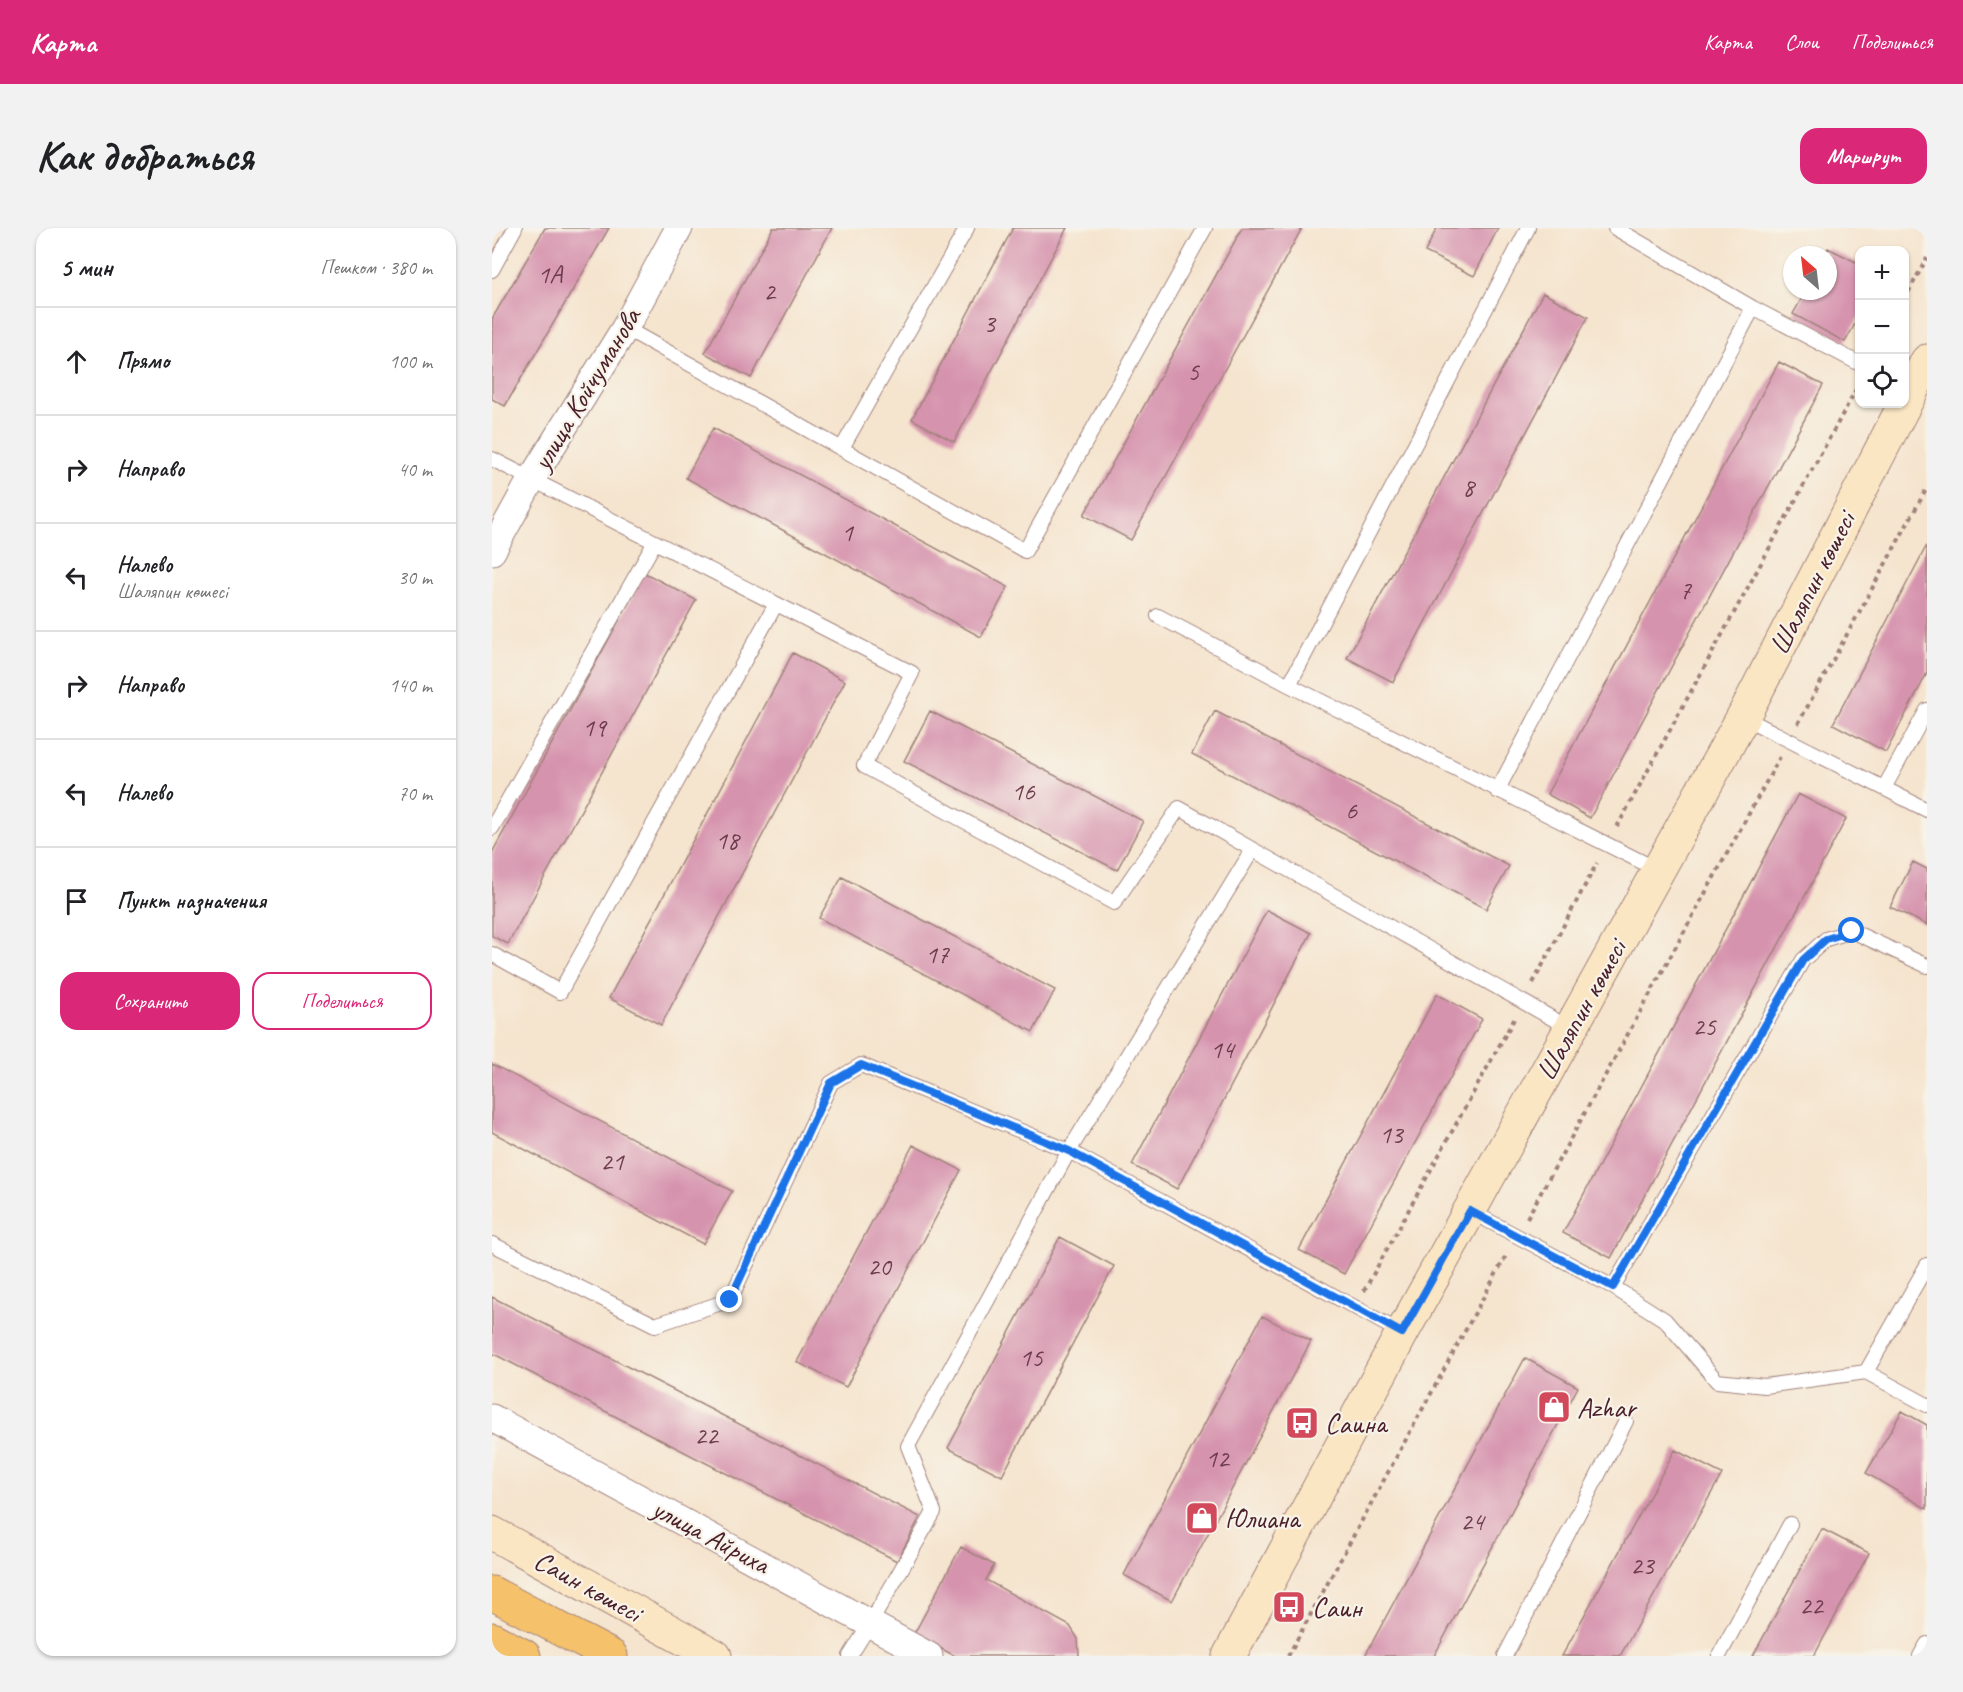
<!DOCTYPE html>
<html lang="ru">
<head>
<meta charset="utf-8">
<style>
  body { margin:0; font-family:Caveat,sans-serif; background:#f2f2f2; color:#202124 }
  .controls { position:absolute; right:18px; top:18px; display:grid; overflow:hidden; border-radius:12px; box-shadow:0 2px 4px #0004 }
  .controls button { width:54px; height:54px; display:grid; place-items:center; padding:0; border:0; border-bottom:2px solid #e0e0e0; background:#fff; color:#202124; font:30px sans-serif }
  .compass { position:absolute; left:1291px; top:18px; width:54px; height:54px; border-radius:50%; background:#fff; box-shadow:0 2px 4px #0004; rotate:332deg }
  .stop { position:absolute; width:18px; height:18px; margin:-14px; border:4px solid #1a73e8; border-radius:50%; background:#fff }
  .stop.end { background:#1a73e8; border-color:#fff; box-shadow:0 2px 6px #0008 }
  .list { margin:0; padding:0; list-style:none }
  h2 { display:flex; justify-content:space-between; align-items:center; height:78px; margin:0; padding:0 24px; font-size:26px }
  h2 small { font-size:20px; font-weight:400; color:#757577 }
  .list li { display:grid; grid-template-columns:39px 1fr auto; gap:18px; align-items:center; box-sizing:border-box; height:108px; padding:0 24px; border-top:2px solid #e0e0e0 }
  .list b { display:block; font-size:22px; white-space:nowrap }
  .list p { margin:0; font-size:20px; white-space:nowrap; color:#757577 }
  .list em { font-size:20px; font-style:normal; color:#757577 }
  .actions { display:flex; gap:12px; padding:18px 24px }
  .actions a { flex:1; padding:14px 0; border:2px solid #db2777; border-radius:18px; text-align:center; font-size:21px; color:#db2777 }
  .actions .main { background:#db2777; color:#fff }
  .icon { flex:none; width:33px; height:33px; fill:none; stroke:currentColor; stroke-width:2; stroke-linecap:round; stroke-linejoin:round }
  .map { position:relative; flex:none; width:1435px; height:1428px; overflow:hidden; border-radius:18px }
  header { display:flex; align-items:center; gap:36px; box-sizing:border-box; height:84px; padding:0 30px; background:#db2777; color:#fff }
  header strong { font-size:28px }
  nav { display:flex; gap:33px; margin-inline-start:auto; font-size:21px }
  .intro { display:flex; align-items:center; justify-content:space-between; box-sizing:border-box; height:144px; padding:0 36px }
  h1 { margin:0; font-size:42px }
  .button { padding:15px 27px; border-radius:18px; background:#db2777; color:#fff; font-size:21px; font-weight:700 }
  main { display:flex; gap:36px; padding:0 36px }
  aside { flex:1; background:#fff; border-radius:18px; box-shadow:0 2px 4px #0004 }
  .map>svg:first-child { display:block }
  .building { fill:#d693ad }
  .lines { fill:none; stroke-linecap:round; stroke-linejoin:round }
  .service-casing { stroke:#a0827c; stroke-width:16 }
  .minor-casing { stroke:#a0827c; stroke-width:29 }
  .secondary-casing { stroke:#a0827c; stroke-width:35 }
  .primary-casing { stroke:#a0827c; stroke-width:35 }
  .path { stroke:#a0827c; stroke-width:4; stroke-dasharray:4.5 4.5; stroke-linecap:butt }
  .service { stroke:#fff; stroke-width:14 }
  .minor { stroke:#fff; stroke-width:27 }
  .secondary { stroke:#fbe6c4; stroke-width:33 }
  .primary { stroke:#f5c16b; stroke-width:33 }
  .route { stroke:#1a73e8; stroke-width:8 }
  .labels { text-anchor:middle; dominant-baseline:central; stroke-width:4.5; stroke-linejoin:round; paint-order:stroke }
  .number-label { font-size:26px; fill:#6d3c4c }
  .street-label { font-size:28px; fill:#4a1f2b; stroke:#f7f3e8 }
  .poi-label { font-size:28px; fill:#4a1f2b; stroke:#f7f3e8; text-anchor:start }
</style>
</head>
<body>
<header>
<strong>Карта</strong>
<nav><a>Карта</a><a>Слои</a><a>Поделиться</a></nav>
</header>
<div class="intro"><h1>Как добраться</h1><a class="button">Маршрут</a></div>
<main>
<aside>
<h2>5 мин<small>Пешком · 380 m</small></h2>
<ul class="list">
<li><svg class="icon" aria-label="ahead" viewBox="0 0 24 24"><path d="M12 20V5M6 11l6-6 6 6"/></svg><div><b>Прямо</b></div><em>100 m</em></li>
<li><svg class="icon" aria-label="right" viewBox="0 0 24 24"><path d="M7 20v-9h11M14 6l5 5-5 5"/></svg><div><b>Направо</b></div><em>40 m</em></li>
<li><svg class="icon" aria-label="left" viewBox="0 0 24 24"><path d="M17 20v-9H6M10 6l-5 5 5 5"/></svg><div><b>Налево</b><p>Шаляпин көшесі</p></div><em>30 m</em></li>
<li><svg class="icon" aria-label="right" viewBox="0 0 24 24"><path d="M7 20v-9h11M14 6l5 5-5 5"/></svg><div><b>Направо</b></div><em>140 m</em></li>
<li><svg class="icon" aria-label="left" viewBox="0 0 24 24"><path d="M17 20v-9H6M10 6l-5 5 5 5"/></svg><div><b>Налево</b></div><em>70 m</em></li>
<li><svg class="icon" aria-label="arrive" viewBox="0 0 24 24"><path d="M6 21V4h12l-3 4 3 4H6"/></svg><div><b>Пункт назначения</b></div></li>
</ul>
<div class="actions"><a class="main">Сохранить</a><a>Поделиться</a></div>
</aside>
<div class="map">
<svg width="1435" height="1428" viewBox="0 0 1435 1428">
  <rect width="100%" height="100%" fill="#f7f3e8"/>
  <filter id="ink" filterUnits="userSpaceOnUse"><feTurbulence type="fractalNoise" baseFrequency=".0167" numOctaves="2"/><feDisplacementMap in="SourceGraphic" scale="12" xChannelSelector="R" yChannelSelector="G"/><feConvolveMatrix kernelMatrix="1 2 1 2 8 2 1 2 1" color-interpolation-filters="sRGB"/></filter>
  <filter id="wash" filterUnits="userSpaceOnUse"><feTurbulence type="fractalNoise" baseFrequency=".008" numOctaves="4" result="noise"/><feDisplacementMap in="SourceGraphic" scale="24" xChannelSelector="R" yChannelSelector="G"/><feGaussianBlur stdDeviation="1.35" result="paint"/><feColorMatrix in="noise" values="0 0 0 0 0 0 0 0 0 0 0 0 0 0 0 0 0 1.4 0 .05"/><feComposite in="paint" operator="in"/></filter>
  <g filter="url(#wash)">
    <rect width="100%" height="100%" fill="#f5e4ce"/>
    <g id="blocks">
      <path class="building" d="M53,0H117L13,178L0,171V91Z
        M281,0H340L259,150L213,125Z
        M521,0H575L462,214L420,191Z
        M750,0H810L639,312L592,287Z
        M945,0H1006L982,48L933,24Z
        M1336,20L1368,36V87L1353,114L1301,86L1314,63H1336V27H1333Z
        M1051,65L1096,89L901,454L855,430Z
        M1287,134L1331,157L1098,590L1055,566Z
        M221,200L516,359L489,409L194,250Z
        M1435,317V445L1394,524L1341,496Z
        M153,345L204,372L16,716L0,708V625Z
        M301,425L353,453L169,797L117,770Z
        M438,483L651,593L625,642L412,533Z
        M723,483L1017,638L994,681L700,526Z
        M1306,566L1354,591L1119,1030L1071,1005Z
        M1421,634L1435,641V697L1398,679Z
        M350,649L563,762L541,804L327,690Z
        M775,682L819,705L685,961L640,937Z
        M945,766L990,791L852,1046L807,1022Z
        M0,836L240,963L211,1016L0,904Z
        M421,917L469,942L354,1159L305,1134Z
        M568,1009L622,1038L510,1248L456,1220Z
        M0,1069L428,1289L405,1333L0,1125Z
        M770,1088L819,1113L680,1373L632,1347Z
        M1033,1130L1086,1159L942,1428H873Z
        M1410,1183L1435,1197V1281L1374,1245Z
        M1183,1222L1230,1246L1128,1428H1070Z
        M1330,1301L1377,1325L1322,1428H1261Z
        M469,1319L502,1337L494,1352L578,1398L586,1411L587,1428H463L422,1406Z"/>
    </g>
  </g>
  <g filter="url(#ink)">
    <use href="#blocks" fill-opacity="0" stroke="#a0827c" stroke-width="1.5"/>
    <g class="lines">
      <defs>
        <path id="service" d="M1123,0L1261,80L1368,136
          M0,42L23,0
          M133,100L533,323L713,0
          M350,220L475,0
          M0,231L420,445L372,538L622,675L687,580L1079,801
          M666,388L797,457L1166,642
          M797,457L1036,0
          M1251,489L1435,582
          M1392,560L1435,482
          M1005,563L1261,80
          M0,600L163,314
          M0,726L68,764L284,376
          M978,983L1121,1059L1173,1092L1225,1153L1273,1158L1374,1144L1435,1177
          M0,1016L163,1097L238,1072L339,855L369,837L577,923L910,1105
          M1121,1059L1311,732L1334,711L1360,703L1435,738
          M1374,1144L1435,1037
          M358,1428L378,1396L442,1284L416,1218L577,923L761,621
          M1013,1428L1134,1193
          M1227,1428L1298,1296
          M1428,1428L1435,1416"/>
        <path id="minor" d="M0,323L39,252L133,100L187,0
          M0,1190L437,1428"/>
        <path id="secondary" d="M0,1305L223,1428
          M737,1428L910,1105L1251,489L1435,133"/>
        <path id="primary" d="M0,1365L119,1428
          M0,1411L32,1428"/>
      </defs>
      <use href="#service" class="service-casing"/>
      <use href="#minor" class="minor-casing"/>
      <use href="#secondary" class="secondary-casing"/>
      <use href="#primary" class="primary-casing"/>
      <path class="path" d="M1412,72L1435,30
        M1306,496L1435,260
        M1125,599L1367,156
        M1041,755L1105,635
        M1035,990L1288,529
        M872,1063L1022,791
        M796,1428L1015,1026"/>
      <use href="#service" class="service"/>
      <use href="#minor" class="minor"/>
      <use href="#secondary" class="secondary"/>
      <use href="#primary" class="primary"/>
    </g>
  </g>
  <g class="lines" filter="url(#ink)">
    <path class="route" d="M238,1072L339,855L369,837L577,923L910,1105L978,983L1121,1059L1311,732L1334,711L1360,703"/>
  </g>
  <defs>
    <symbol id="shop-square" viewBox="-11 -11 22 22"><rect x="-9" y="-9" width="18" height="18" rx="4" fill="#d1495b" stroke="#f7f3e8"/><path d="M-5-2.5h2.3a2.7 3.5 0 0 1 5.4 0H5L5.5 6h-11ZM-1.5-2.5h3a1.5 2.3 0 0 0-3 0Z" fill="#fff"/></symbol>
    <symbol id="bus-square" viewBox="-11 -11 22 22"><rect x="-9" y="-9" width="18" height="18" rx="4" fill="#d1495b" stroke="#f7f3e8"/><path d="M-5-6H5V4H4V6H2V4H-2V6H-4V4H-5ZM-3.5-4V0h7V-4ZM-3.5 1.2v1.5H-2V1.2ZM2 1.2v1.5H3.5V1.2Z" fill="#fff"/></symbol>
  </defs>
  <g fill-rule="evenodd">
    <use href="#shop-square" x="1043" y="1160" width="38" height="38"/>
    <use href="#bus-square" x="791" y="1176" width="38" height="38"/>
    <use href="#shop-square" x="691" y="1271" width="38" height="38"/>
    <use href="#bus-square" x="778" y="1360" width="38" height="38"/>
  </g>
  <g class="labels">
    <g class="number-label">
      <text x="58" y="46">1А</text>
      <text x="277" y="63">2</text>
      <text x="497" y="95">3</text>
      <text x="701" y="143">5</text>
      <text x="976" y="259">8</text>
      <text x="355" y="304">1</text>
      <text x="1193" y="362">7</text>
      <text x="102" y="499">19</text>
      <text x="531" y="563">16</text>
      <text x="859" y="582">6</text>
      <text x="235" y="612">18</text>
      <text x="445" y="726">17</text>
      <text x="1212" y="798">25</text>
      <text x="730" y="821">14</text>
      <text x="899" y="906">13</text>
      <text x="120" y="933">21</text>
      <text x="387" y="1038">20</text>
      <text x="539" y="1129">15</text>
      <text x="214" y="1207">22</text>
      <text x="725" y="1230">12</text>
      <text x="980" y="1293">24</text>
      <text x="1150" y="1337">23</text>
      <text x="1319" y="1377">22</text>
    </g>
    <g class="street-label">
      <text transform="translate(94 161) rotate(-59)">улица Койчуманова</text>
      <text transform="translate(1320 355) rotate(-63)">Шаляпин көшесі</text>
      <text transform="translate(1089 782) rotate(-61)">Шаляпин көшесі</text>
      <text transform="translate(219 1308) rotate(28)">улица Айриха</text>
      <text transform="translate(96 1358) rotate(29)">Саин көшесі</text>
    </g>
    <g class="poi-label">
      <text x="1085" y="1179">Azhar</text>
      <text x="833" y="1195">Саина</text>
      <text x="733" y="1290">Юлиана</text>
      <text x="820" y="1379">Саин</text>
    </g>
  </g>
</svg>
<div class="controls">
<button>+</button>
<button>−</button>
<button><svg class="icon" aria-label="locate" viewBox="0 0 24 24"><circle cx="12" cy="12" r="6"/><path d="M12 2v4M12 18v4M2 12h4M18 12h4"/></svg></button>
</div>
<svg class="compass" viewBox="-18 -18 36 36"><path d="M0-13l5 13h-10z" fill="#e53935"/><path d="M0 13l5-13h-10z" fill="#757577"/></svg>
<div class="stop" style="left:1360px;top:703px"></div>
<div class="stop end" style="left:238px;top:1072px"></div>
</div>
</main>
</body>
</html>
